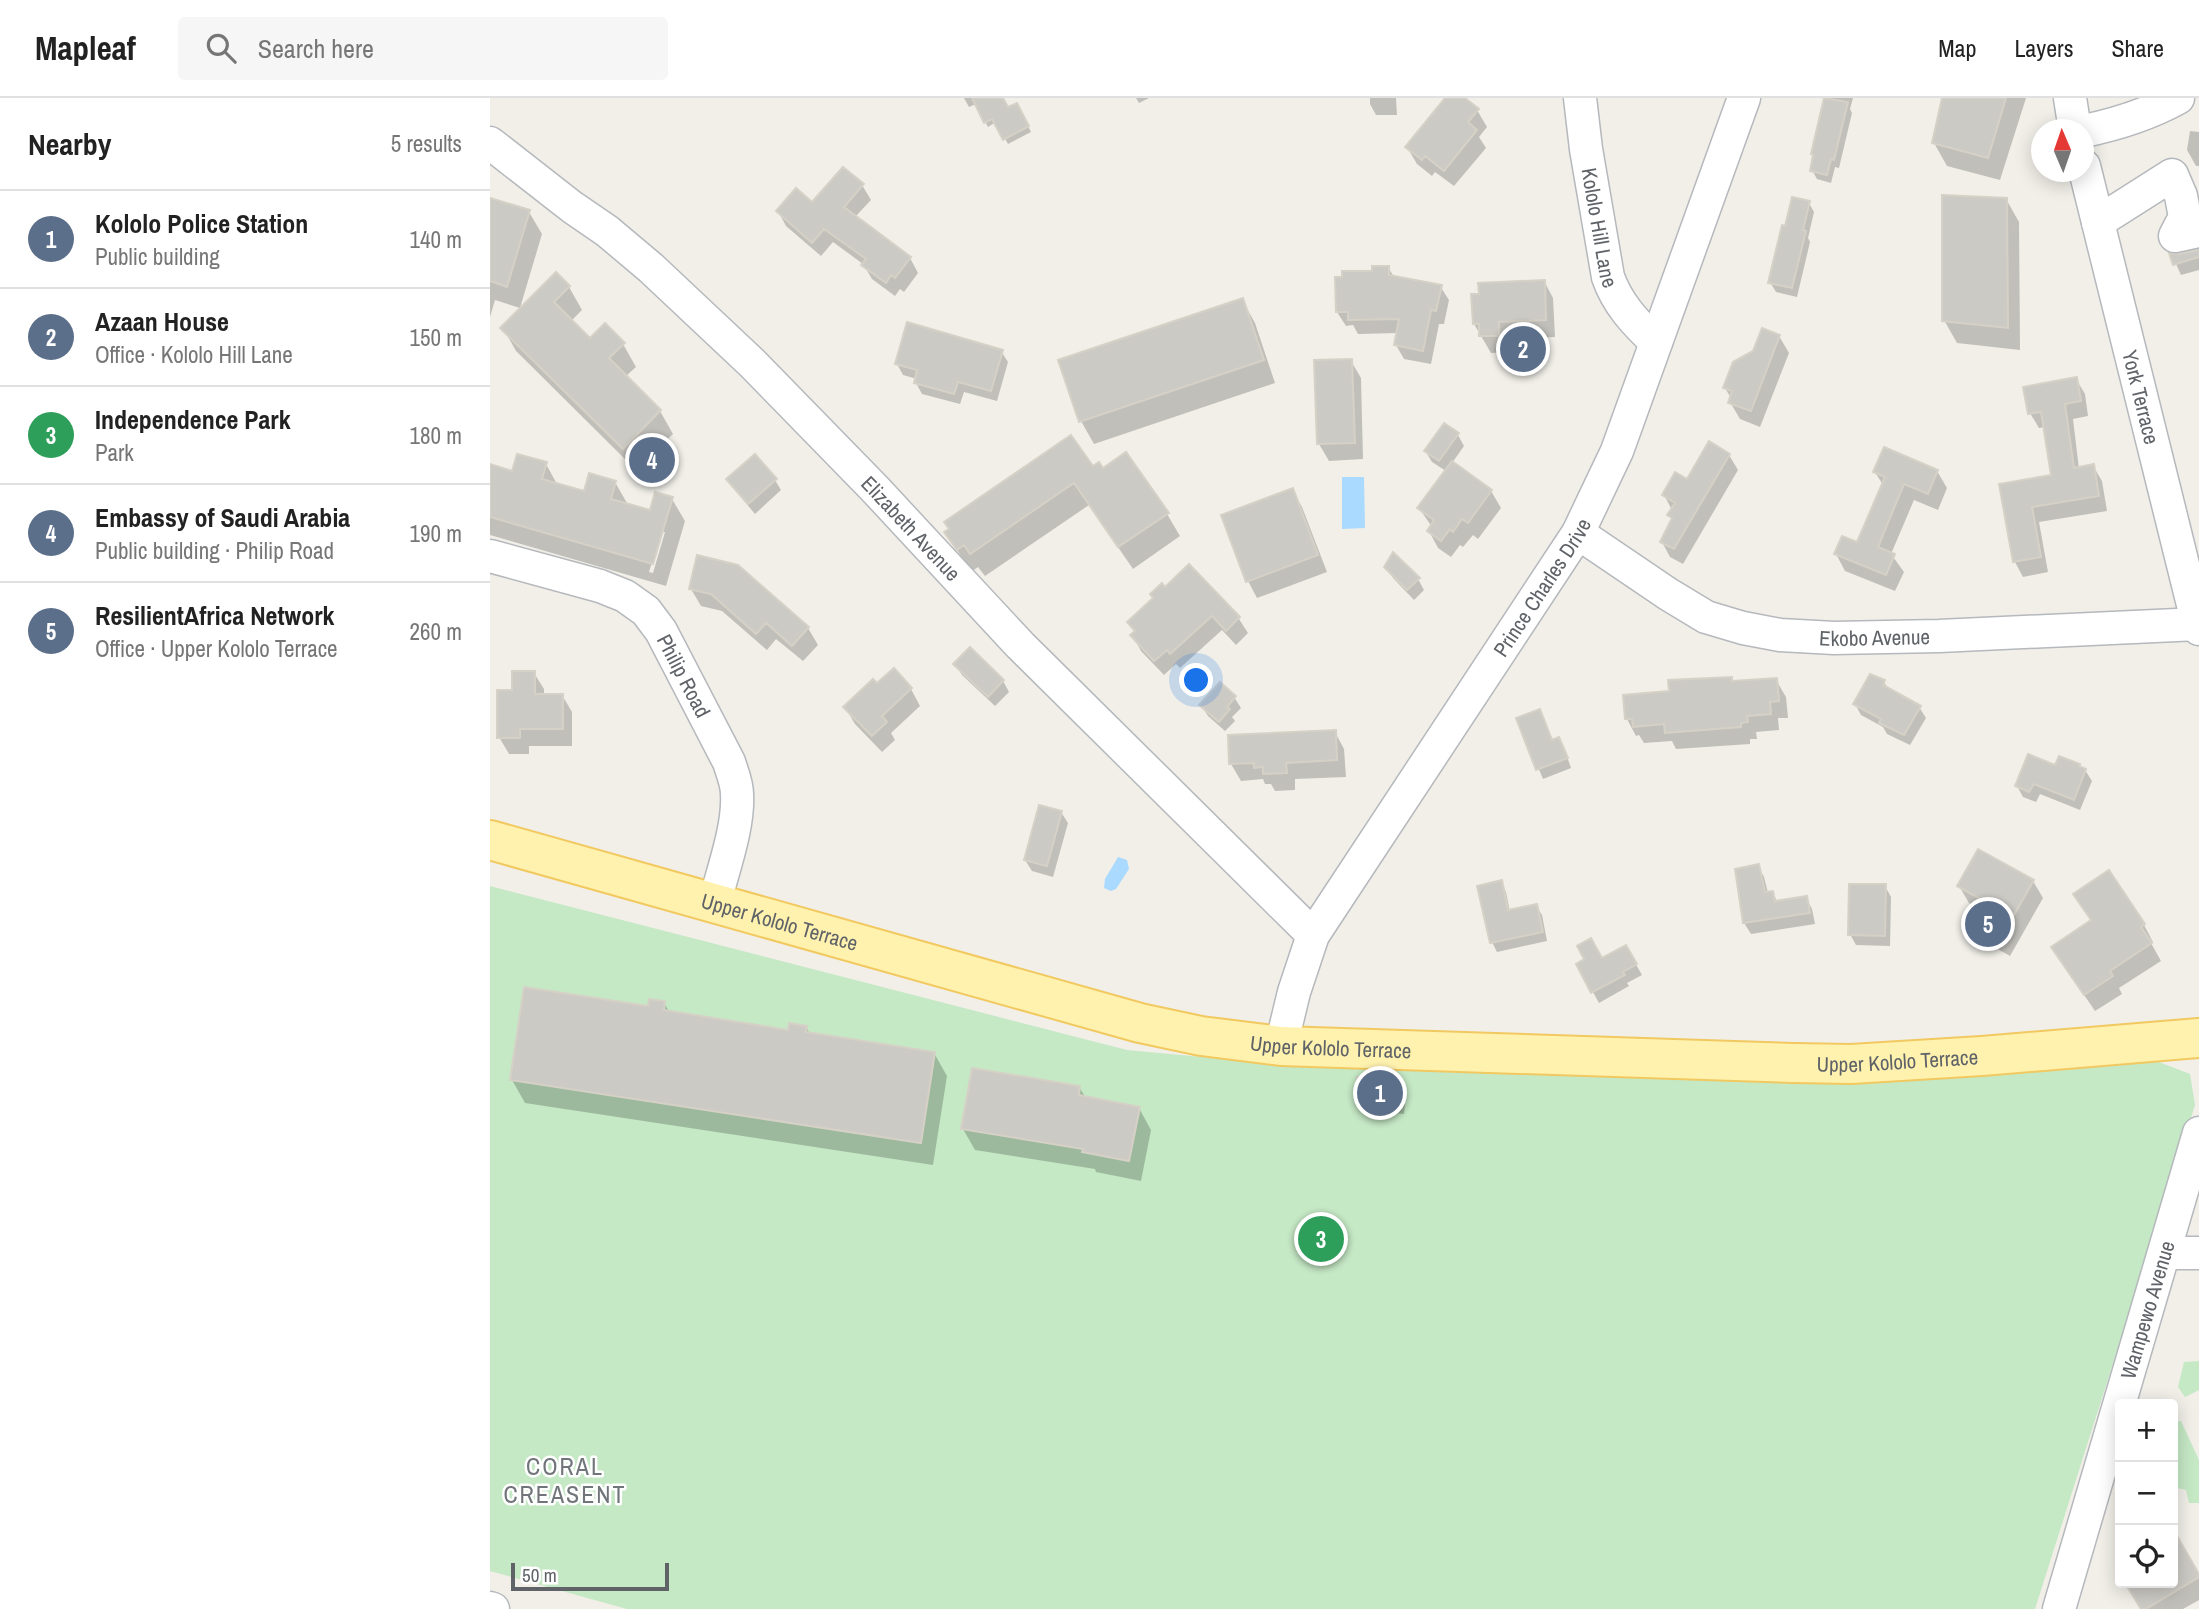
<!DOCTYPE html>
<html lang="en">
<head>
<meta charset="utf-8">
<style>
  body { margin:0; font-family:"Archivo Narrow",sans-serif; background:#f6f6f6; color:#222 }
  .controls { position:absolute; right:21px; bottom:21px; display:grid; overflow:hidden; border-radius:7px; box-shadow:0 4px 18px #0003 }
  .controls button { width:63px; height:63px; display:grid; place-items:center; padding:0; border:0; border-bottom:2px solid #e0e0e0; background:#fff; color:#222; font:35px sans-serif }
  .compass { position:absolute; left:1541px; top:21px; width:63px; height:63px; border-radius:50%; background:#fff; box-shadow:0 4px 18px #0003; rotate:358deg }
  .scale { position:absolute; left:21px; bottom:18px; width:158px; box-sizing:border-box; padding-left:7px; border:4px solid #5f6368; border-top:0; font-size:19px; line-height:24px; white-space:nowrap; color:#5f6368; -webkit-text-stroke:5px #fff; paint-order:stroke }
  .you { position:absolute; left:707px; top:583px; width:24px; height:24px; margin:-18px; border:5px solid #fff; border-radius:50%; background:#1a73e8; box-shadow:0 0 0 10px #1a73e833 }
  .badge { display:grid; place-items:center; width:46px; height:46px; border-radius:50%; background:#ea4335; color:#fff; font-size:23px; font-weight:700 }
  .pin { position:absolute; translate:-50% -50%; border:4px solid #fff; box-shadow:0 2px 7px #0006 }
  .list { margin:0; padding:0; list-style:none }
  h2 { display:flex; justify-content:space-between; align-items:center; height:91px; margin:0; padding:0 28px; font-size:30px }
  h2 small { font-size:23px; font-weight:400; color:#767676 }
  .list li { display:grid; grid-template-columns:46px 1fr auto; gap:21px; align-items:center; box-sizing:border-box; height:98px; padding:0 28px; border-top:2px solid #e0e0e0 }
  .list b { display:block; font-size:26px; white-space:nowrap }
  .list p { margin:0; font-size:23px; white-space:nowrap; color:#767676 }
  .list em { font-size:23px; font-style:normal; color:#767676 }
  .icon { flex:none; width:38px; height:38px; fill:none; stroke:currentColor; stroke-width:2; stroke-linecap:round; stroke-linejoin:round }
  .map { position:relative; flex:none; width:1709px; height:1511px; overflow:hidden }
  header { display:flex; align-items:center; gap:42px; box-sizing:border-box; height:98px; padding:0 35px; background:#fff; border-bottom:2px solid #e0e0e0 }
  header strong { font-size:33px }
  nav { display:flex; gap:38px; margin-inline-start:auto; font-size:24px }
  .search { width:490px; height:63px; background:#f6f6f6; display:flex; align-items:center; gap:18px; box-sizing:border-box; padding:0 24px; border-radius:7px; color:#767676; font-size:26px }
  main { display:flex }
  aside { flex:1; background:#fff }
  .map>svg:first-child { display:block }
  .green { fill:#c5e8c5 }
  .water { fill:#aadaff }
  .shadow { fill:#0003; fill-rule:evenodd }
  .building { fill:#cccac5; stroke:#d6d1c6; stroke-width:2 }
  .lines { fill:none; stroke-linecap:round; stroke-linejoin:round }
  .minor-casing { stroke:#b5b8bc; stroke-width:35 }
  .major-casing { stroke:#f2c960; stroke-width:42 }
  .minor { stroke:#fff; stroke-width:32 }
  .major { stroke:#fff2af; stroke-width:38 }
  .labels { text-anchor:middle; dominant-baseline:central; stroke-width:5; stroke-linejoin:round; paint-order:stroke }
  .street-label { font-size:21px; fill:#5f6368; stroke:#fff }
  .quarter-label { font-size:24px; letter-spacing:2px; fill:#70757a; stroke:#fff }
</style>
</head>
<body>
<header>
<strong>Mapleaf</strong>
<div class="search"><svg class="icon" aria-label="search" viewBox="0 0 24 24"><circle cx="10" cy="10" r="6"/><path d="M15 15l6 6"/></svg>Search here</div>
<nav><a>Map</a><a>Layers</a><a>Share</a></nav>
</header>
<main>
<aside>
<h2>Nearby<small>5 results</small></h2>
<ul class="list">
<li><span class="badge" style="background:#5c6f8a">1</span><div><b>Kololo Police Station</b><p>Public building</p></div><em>140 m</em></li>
<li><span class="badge" style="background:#5c6f8a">2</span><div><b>Azaan House</b><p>Office · Kololo Hill Lane</p></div><em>150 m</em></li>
<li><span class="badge" style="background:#2e9e5b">3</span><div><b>Independence Park</b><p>Park</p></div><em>180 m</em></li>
<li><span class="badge" style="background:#5c6f8a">4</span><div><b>Embassy of Saudi Arabia</b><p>Public building · Philip Road</p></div><em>190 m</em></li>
<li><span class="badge" style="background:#5c6f8a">5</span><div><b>ResilientAfrica Network</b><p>Office · Upper Kololo Terrace</p></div><em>260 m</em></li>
</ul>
</aside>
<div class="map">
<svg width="1709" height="1511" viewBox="0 0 1709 1511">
  <rect width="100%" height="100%" fill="#f1efe8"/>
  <path class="green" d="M0,788L637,952L818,969L1070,973L1661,961L1700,976L1705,1007L1545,1511H137L0,1473Z
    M1709,1263V1292L1695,1299L1688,1289L1694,1264Z
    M1683,1323H1691L1709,1362V1405H1699L1696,1392L1683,1389Z"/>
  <path class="water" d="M852,379H874L875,430L852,431Z
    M628,759L637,762L639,771L626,791L621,793L614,790L615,781Z"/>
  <path class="shadow" d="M474,0H512L518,12L527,7L541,34L518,46L506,24L498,29L486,6L479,9Z
    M646,0H659L649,5Z
    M880,0H906L907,17H886L880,6Z
    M958,0H972L987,12L997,29L989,39L996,50L964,88L945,74L942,78L927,66L917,49Z
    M1339,0H1363L1360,11L1362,15L1349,70L1345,69L1341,85L1327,81L1322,72Z
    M1454,0H1536L1510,82L1457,68L1444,45Z
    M1700,33L1709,34V68H1706L1697,52Z
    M372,87L381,102L365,119L420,160L428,175L414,194L410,191L405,198L382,181L373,166L343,144L331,158L296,128L288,113L322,107Z
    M1516,101L1529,124L1530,252L1467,245L1454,222Z
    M0,102L39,114L52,136L30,210L5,202L0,219Z
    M1319,105L1324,114L1318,140L1320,144L1307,199L1286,194L1280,184L1296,130Z
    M1709,153V172L1691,177L1682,157Z
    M898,169L904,179L950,188L959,202L954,226H949L941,266L914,261L906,247L908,235L868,236L863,227L856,228L847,214L884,175Z
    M66,177L79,189L92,212L81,223L100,242L133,246L146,269L135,279L170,313L183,336L146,372L26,253L13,230Z
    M1054,183L1063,200L1065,239L1017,241L1018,254L1001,255L984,226Z
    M752,202L765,225L785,285L604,346L591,323L570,263Z
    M1289,238L1299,255L1270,329L1250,321L1240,304L1241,300L1235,290Z
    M511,253L518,264L507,303L474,294L470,306L432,296L426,285L427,281L413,277L407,266Z
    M861,263L871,280L873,361L839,363L829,346Z
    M1586,281L1595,296L1598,318L1583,321L1589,371L1603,368L1612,383L1617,413L1549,424L1558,474L1533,479L1525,464L1511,387L1563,378L1555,329L1549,330L1540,315Z
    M968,337L974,348L962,365L1001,393L1011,410L988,441L983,437L973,449L970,447L961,459L948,450L939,433L942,429L929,410L956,373L942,364L936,354Z
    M1239,357L1248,372L1193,466L1180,459L1172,444L1183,423L1179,417L1182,412L1174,397Z
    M56,366L68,388L95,395L125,384L138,407L161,414L182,401L195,423L176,488L0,437V367L23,375ZM171,434H175L163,475L159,474Z
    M602,370L613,372L677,416L690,438L643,471L599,407L495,478L488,469L481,474L456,435Z
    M1447,373L1457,390L1448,412L1424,402L1401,456L1414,474L1405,493L1355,473L1346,456L1368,446L1393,387L1385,374Z
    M238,382H285L291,392L265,416L245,392Z
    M802,392L812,409L837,474L767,500L758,483Z
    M208,459L318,530L328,547L313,563L286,541L277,552L232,513L211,508L201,491Z
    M699,469L749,521L758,535L746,547L732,532L690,570L686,566L674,577L651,553L643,538L645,535L639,524Z
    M896,469L928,481L934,492L924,502L903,480Z
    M466,567L513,583L519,594L505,608L472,577Z
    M44,575L54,591V597H72L82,614V648H39V656H19L9,639L24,594Z
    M1241,581L1243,585L1286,582L1296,599L1298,620H1288L1289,632L1266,634L1267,641H1260V646L1186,651L1182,643L1154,645L1149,637L1146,638L1137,621L1181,595Z
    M1394,584L1399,592L1429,609L1436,620L1420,647L1397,636L1393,629L1371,617L1365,606Z
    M387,588L421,591L430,608L401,635L405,642L392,654L365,626L355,609Z
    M744,599L751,610L742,619L745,623L735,633L718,618L711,607Z
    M1028,621L1054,622L1063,643L1074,650L1081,670L1053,681Z
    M845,634L854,651L856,679L805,681V692L785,693L781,686H775L773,681L751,683L741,666Z
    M1589,667L1595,672L1602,683L1590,712L1550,696L1546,704L1533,699L1527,688L1566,670Z
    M571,714L578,725L563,779L542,773L535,762Z
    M1268,768L1274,779L1278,795H1282L1288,804L1316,800L1322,811L1325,826L1261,836L1254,825L1246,773Z
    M1543,783L1553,800L1520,858L1495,844L1485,827L1493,813L1479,805L1469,788Z
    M1011,784L1016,794L1020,814L1046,808L1052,817L1057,843L1007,854L1002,844Z
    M1395,788L1401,799L1400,848L1366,847L1360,836Z
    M1595,813L1654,827L1663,844L1661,845L1671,863L1629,890L1632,896L1605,913L1573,866L1602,824Z
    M1136,849L1152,877L1137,885L1139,888L1109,905L1088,867L1112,862Z
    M174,905L180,915L300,934L316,929L320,936L444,955L457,978L443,1067L35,1005L22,982L160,910Z
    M910,985L916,996L914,1016L873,1012L867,1001Z
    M589,989L596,1000L649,1010L661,1032L651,1083L606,1074L605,1071L485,1052L473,1031Z
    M1692,1451L1709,1479V1502L1693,1511H1653L1637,1485H1683V1457Z"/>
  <path class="building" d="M482,0H513L518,9L527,5L539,28L513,42L502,21L494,25Z
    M955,0H975L989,11L978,24L987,32L954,73L935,58L932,62L915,49Z
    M1334,0L1358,4L1344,62L1341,61L1337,77L1320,73L1323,57L1321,56Z
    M1452,0H1516L1498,60L1442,45Z
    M353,69L374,86L354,109L421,159L405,180L401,177L396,185L371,167L376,161L334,131L322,145L286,113L306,90L322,104Z
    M1452,97L1517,100L1518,230L1452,223Z
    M1302,99L1320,103L1313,132L1316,133L1302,190L1278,185L1292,127L1295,128Z
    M0,100L40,112L17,189L0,183Z
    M1709,152V159L1683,167L1679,155L1689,156Z
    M882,168H899V177L952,187L946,213L941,212L933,253L904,247L909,221L858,222V214H846L845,179H852V173H882Z
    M66,174L80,188L64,204L100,240L115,225L135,245L119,260L171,312L133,351L10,230Z
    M1055,182L1056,222L1009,224V238H989V226H983L981,196H989L988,185Z
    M753,200L774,262L589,324L568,262Z
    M417,224L513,252L501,293L468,284L464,296L424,285L427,272L405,266Z
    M1272,230L1290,237L1261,313L1238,305L1242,293L1233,290L1243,264L1263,253Z
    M862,261L865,345L827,346L824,262Z
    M1587,279L1591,303L1575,306L1584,370L1604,366L1609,398L1542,409L1551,459L1523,464L1509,386L1561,377L1551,314L1538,316L1533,289Z
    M954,325L969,335L949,363L934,353Z
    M581,337L603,368L609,364L613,370L636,354L679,415L628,449L584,385L480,456L474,447L467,452L454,434L459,431L454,424Z
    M1219,343L1240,356L1184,451L1170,444L1182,420L1177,417L1185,405L1172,397L1185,374L1197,381Z
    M1394,349L1448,372L1438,396L1414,386L1388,449L1405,456L1396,477L1344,456L1352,438L1367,444L1395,379L1383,374Z
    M27,356L57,364L52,381L94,393L99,375L126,383L121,401L160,412L165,394L183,399L163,466L0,419V366L22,373Z
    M265,356L287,381L258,406L236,381Z
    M962,363L1002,392L978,425L972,421L963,434L960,431L951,443L937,433L944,422L927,410Z
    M803,390L828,457L756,484L731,417Z
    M903,454L930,480L917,492L894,469Z
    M207,457L248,467L319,529L302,548L276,525L266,536L221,496L199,491Z
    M699,466L750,519L736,533L722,518L680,556L677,552L664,563L640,537L645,533L637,524L663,500L660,496L672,485L675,489Z
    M480,549L514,582L498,599L463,566Z
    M404,570L422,590L392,618L397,624L382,638L353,609L383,581L387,585Z
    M22,573H45V596H73V631H30V640H7V592H22Z
    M1380,576L1395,582L1393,587L1431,608L1414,637L1389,625L1391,621L1363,606Z
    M1242,579V583L1287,580L1289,603L1280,604L1281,616L1257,618L1258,624L1251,625V629L1175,635L1174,626L1143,629L1142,621H1135L1133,597L1179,593L1178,582Z
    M730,584L746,598L737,609L740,611L729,624L709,607Z
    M1050,611L1062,642L1069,639L1078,660L1046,672L1026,620Z
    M846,632L847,662L796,665L797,675L773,676V669L764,670V665L739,666L738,637Z
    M1538,656L1565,667L1569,658L1590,666L1589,668L1596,671L1584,702L1544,686L1539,694L1525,688Z
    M549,707L572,713L557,768L534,762Z
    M1488,751L1544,782L1510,842L1483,827L1496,804L1467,788Z
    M1269,766L1275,794L1283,793L1285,803L1317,798L1320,815L1253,825L1245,771Z
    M1619,772L1655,826L1651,829L1662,845L1620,873L1623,878L1594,897L1561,849L1601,822L1583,796Z
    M1012,782L1018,812L1047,806L1053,834L1000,845L987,788Z
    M1359,786H1396L1395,838L1358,837Z
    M1101,840L1112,860L1136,847L1147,866L1133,874L1135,877L1101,895L1086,866L1094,861L1087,848Z
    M34,889L158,908L159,901L175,903L174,912L298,932L299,925L317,928L316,934L445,954L431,1045L20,982Z
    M482,970L590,988L589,997L650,1009L639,1063L592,1054L593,1051L471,1031Z
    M867,979L911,983L909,1006L865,1001Z
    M1683,1431L1709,1476V1479L1656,1511H1651L1635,1485H1683Z"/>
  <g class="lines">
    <defs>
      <g id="minor">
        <path id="s1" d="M1090,0L1096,51L1118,179C1127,205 1145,225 1166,244"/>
        <path d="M1580,0L1585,32"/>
        <path d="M1594,33C1628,26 1657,17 1688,0"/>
        <path id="s2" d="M0,45L82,109L117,133L161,170L262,265L385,391L530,547L823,837"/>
        <path id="s3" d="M1594,68L1709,531"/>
        <path d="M1608,124L1682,77L1691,98L1695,119L1685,138L1709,133"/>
        <path id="s4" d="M1088,435L1178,496L1216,519L1253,530L1290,537L1344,540L1449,538L1708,526"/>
        <path id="s5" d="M0,458L110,488L135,498L156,513L171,533L239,664C242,674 247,685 247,696C249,729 233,771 225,804"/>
        <path id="s6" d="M791,948L804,894L823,837L1088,435L1127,353L1254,0"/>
        <path d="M1675,1155H1709"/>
        <path d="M0,1510L3,1511"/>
        <path id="s7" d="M1569,1511L1709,1035"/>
      </g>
      <g id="major">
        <path id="s8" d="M0,742L650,925L711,938L791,948L1304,965L1361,966L1492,958L1709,940"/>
      </g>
    </defs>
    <use href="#minor" class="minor-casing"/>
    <use href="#major" class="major-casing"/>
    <use href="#minor" class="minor"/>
    <use href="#major" class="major"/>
  </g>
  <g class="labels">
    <g class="street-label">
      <text stroke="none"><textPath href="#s1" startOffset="131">Kololo Hill Lane</textPath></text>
      <text stroke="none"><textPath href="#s3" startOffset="238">York Terrace</textPath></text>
      <text stroke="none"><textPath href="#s2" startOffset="572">Elizabeth Avenue</textPath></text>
      <text stroke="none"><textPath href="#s6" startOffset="532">Prince Charles Drive</textPath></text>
      <text stroke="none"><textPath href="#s4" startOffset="324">Ekobo Avenue</textPath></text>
      <text stroke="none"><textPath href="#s5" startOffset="242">Philip Road</textPath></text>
      <text stroke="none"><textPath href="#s8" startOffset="301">Upper Kololo Terrace</textPath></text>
      <text stroke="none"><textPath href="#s8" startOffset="868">Upper Kololo Terrace</textPath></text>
      <text stroke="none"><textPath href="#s8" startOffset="1435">Upper Kololo Terrace</textPath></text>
      <text stroke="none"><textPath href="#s7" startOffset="312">Wampewo Avenue</textPath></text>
    </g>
    <g class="quarter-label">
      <text x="75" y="1368">CORAL<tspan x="75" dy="28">CREASENT</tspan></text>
    </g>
  </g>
</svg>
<div class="controls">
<button>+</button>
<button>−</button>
<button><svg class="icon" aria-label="locate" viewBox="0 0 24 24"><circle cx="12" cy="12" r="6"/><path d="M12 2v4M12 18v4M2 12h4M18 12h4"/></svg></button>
</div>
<svg class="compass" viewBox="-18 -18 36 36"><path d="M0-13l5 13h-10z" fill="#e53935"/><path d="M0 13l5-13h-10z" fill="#767676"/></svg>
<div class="scale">50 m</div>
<div class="you"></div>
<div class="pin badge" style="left:890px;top:995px;background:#5c6f8a">1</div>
<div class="pin badge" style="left:1033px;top:251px;background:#5c6f8a">2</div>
<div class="pin badge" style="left:831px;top:1141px;background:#2e9e5b">3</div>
<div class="pin badge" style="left:162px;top:362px;background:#5c6f8a">4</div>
<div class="pin badge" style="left:1498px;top:826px;background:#5c6f8a">5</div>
</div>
</main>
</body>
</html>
